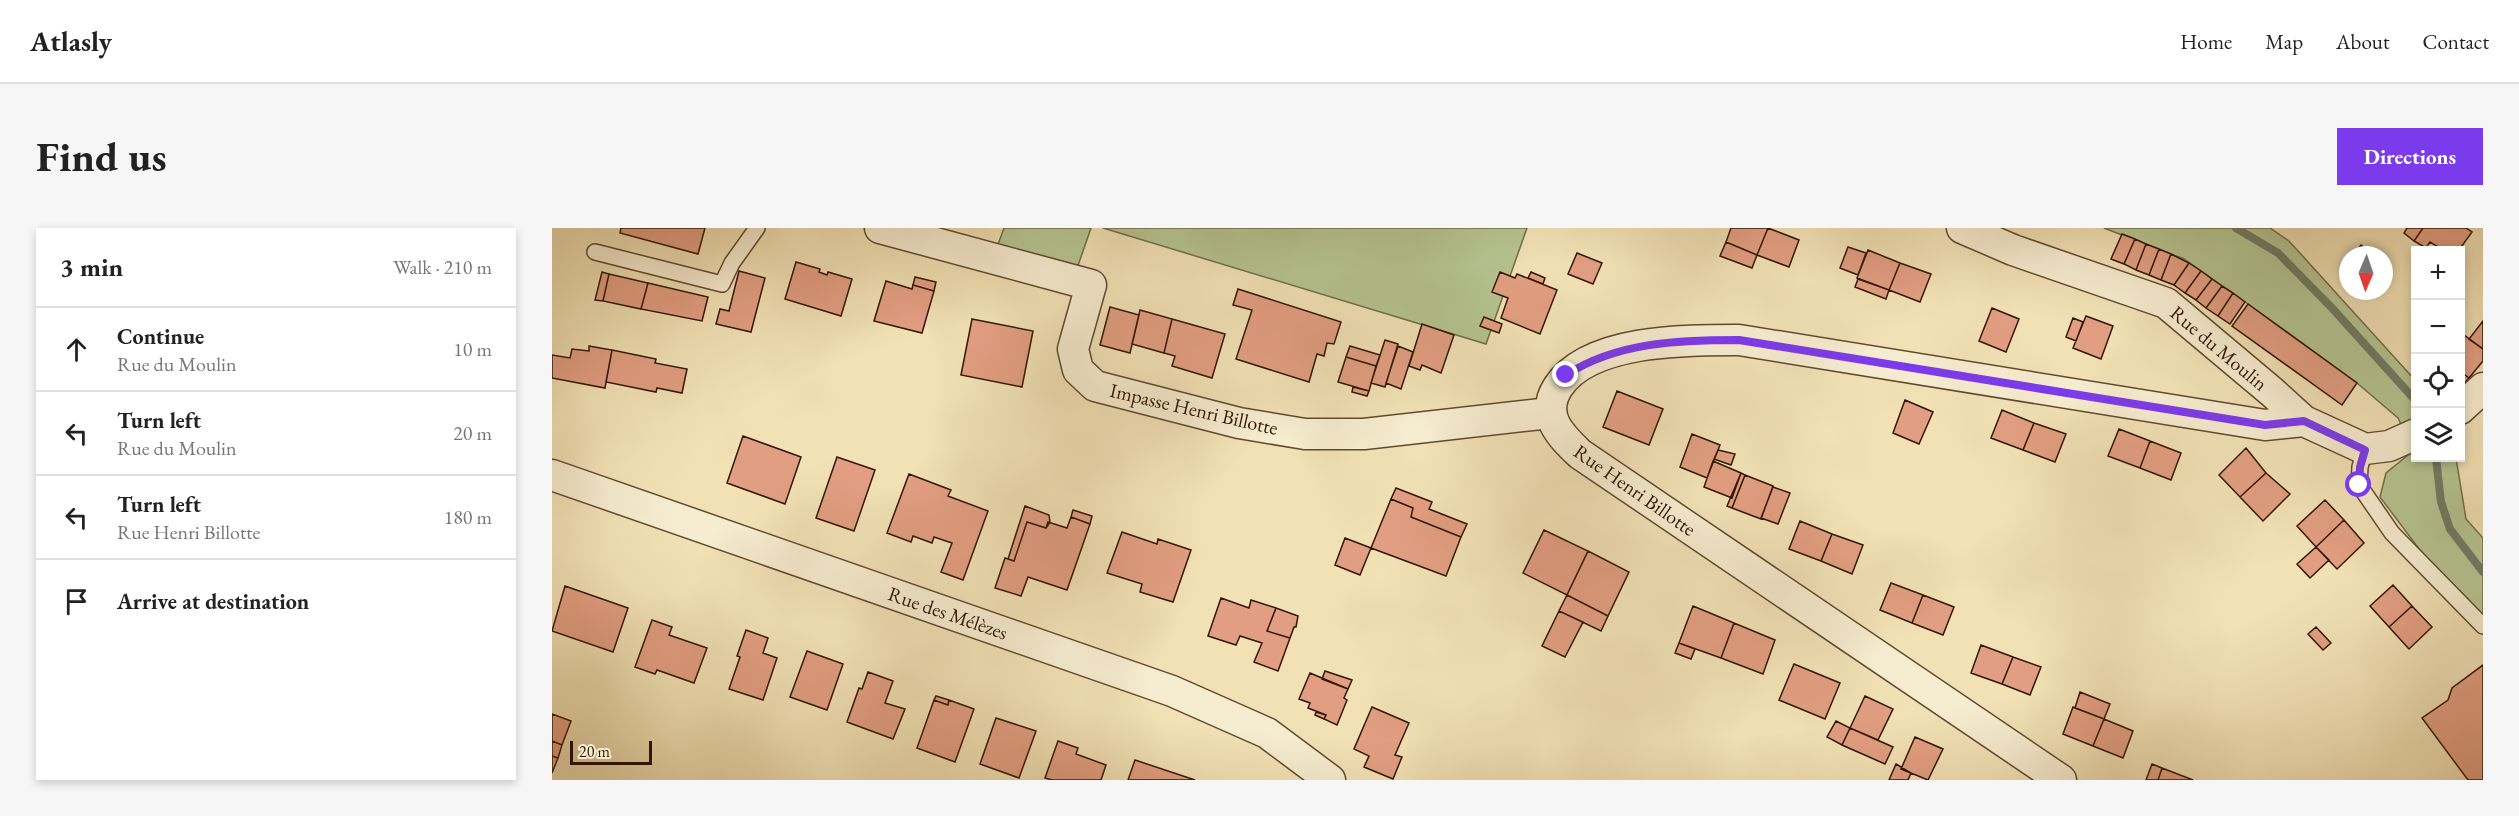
<!DOCTYPE html>
<html lang="en">
<head>
<meta charset="utf-8">
<style>
  body { margin:0; font-family:"EB Garamond",serif; background:#f6f6f6; color:#222 }
  .controls { position:absolute; right:18px; top:18px; display:grid; overflow:hidden; border-radius:0px; box-shadow:0 3px 9px #0003 }
  .controls button { width:54px; height:54px; display:grid; place-items:center; padding:0; border:0; border-bottom:2px solid #e0e0e0; background:#fff; color:#222; font:30px sans-serif }
  .compass { position:absolute; left:1787px; top:18px; width:54px; height:54px; border-radius:50%; background:#fff; box-shadow:0 3px 9px #0003; rotate:182deg }
  .scale { position:absolute; left:18px; bottom:15px; width:82px; box-sizing:border-box; padding-left:6px; border:3px solid #311700; border-top:0; font-size:16px; line-height:21px; white-space:nowrap; color:#311700; -webkit-text-stroke:4px #f6eccf; paint-order:stroke }
  .stop { position:absolute; width:18px; height:18px; margin:-14px; border:4px solid #7c3aed; border-radius:50%; background:#fff }
  .stop.end { background:#7c3aed; border-color:#fff; box-shadow:0 2px 6px #0008 }
  .list { margin:0; padding:0; list-style:none }
  h2 { display:flex; justify-content:space-between; align-items:center; height:78px; margin:0; padding:0 24px; font-size:26px }
  h2 small { font-size:20px; font-weight:400; color:#767676 }
  .list li { display:grid; grid-template-columns:39px 1fr auto; gap:18px; align-items:center; box-sizing:border-box; height:84px; padding:0 24px; border-top:2px solid #e0e0e0 }
  .list b { display:block; font-size:22px; white-space:nowrap }
  .list p { margin:0; font-size:20px; white-space:nowrap; color:#767676 }
  .list em { font-size:20px; font-style:normal; color:#767676 }
  .icon { flex:none; width:33px; height:33px; fill:none; stroke:currentColor; stroke-width:2; stroke-linecap:round; stroke-linejoin:round }
  .map { position:relative; flex:none; width:1931px; height:552px; overflow:hidden; border-radius:0px }
  header { display:flex; align-items:center; gap:36px; box-sizing:border-box; height:84px; padding:0 30px; background:#fff; border-bottom:2px solid #e0e0e0 }
  header strong { font-size:28px }
  nav { display:flex; gap:33px; margin-inline-start:auto; font-size:21px }
  .intro { display:flex; align-items:center; justify-content:space-between; box-sizing:border-box; height:144px; padding:0 36px }
  h1 { margin:0; font-size:42px }
  .button { padding:15px 27px; border-radius:0px; background:#7c3aed; color:#fff; font-size:21px; font-weight:700 }
  main { display:flex; gap:36px; padding:0 36px }
  aside { flex:1; background:#fff; border-radius:0px; box-shadow:0 3px 9px #0003 }
  .map>svg:first-child { display:block }
  .green { fill:#b5c491; stroke:#736e48; stroke-width:1.5 }
  .lines { fill:none; stroke-linecap:round; stroke-linejoin:round }
  .stream { stroke:#717b66; stroke-width:8 }
  .building { fill:#e29e82; stroke:#311700; stroke-width:1.5 }
  .lane-casing { stroke:#614a2d; stroke-width:18 }
  .street-casing { stroke:#614a2d; stroke-width:33 }
  .lane { stroke:#f6eccf; stroke-width:15 }
  .street { stroke:#f6eccf; stroke-width:30 }
  .route { stroke:#7c3aed; stroke-width:8 }
  .labels { text-anchor:middle; dominant-baseline:central; stroke-width:5; stroke-linejoin:round; paint-order:stroke }
  .street-label { font-size:20px; fill:#311700; stroke:#f6eccf }
</style>
</head>
<body>
<header>
<strong>Atlasly</strong>
<nav><a>Home</a><a>Map</a><a>About</a><a>Contact</a></nav>
</header>
<div class="intro"><h1>Find us</h1><a class="button">Directions</a></div>
<main>
<aside>
<h2>3 min<small>Walk · 210 m</small></h2>
<ul class="list">
<li><svg class="icon" aria-label="ahead" viewBox="0 0 24 24"><path d="M12 20V5M6 11l6-6 6 6"/></svg><div><b>Continue</b><p>Rue du Moulin</p></div><em>10 m</em></li>
<li><svg class="icon" aria-label="left" viewBox="0 0 24 24"><path d="M17 20v-9H6M10 6l-5 5 5 5"/></svg><div><b>Turn left</b><p>Rue du Moulin</p></div><em>20 m</em></li>
<li><svg class="icon" aria-label="left" viewBox="0 0 24 24"><path d="M17 20v-9H6M10 6l-5 5 5 5"/></svg><div><b>Turn left</b><p>Rue Henri Billotte</p></div><em>180 m</em></li>
<li><svg class="icon" aria-label="arrive" viewBox="0 0 24 24"><path d="M6 21V4h12l-3 4 3 4H6"/></svg><div><b>Arrive at destination</b></div></li>
</ul>
</aside>
<div class="map">
<svg width="1931" height="552" viewBox="0 0 1931 552">
  <rect width="100%" height="100%" fill="#f1e1b5"/>
  <filter id="stains"><feTurbulence type="fractalNoise" baseFrequency=".00333" numOctaves="4"/><feColorMatrix values="0 0 0 0 .2 0 0 0 0 .09 0 0 0 0 .02 0 0 0 .5 -.17"/></filter>
  <radialGradient id="worn" r=".72"><stop offset=".6" stop-color="#630" stop-opacity="0"/><stop offset="1" stop-color="#630" stop-opacity=".3"/></radialGradient>
  <path class="green" d="M452,0H539L521,52L441,30Z
    M551,0H975L934,116Z
    M1552,0H1718L1737,13L1863,152L1864,230H1904L1914,291L1931,310V401L1929,403L1828,269L1834,245L1861,223L1846,190L1805,155L1696,76L1632,31Z"/>
  <g class="lines">
    <path class="stream" d="M1684,0L1726,25L1780,80L1864,173
      M1884,230L1889,274L1898,301L1931,344"/>
  </g>
  <path class="building" d="M69,0H153L146,26L68,5Z
    M1179,0H1216L1205,27L1174,14Z
    M1216,0L1247,12L1237,39L1205,27Z
    M1855,0H1871L1862,13L1852,5Z
    M1871,0H1914L1920,4L1907,22H1891L1878,14L1874,20L1862,13Z
    M1570,6L1583,11L1572,36L1559,31Z
    M1583,11L1594,16L1584,42L1572,36Z
    M1174,14L1205,27L1200,40L1168,28Z
    M1594,16L1607,21L1597,47L1584,42Z
    M1809,17L1816,23L1813,27H1802Z
    M1296,19L1314,25L1306,47L1288,40Z
    M1607,21L1619,26L1609,52L1597,47Z
    M1316,22L1348,35L1337,62L1305,50Z
    M1025,25L1050,35L1041,56L1016,46Z
    M1619,26L1637,35L1622,57L1609,52Z
    M244,34L268,41L267,44L275,47L276,44L300,51L289,88L233,71Z
    M1348,35L1379,46L1368,74L1337,62Z
    M1637,35L1649,43L1633,65L1622,57Z
    M187,43L213,50L199,104L164,96L168,81L177,83Z
    M1649,43L1660,51L1644,72L1633,65Z
    M50,44L57,46L51,73L43,72Z
    M948,44L963,50L965,46L1005,62L988,106L949,90L956,70L940,64Z
    M979,44L993,50L991,56L976,50Z
    M57,46L96,55L89,81L51,73Z
    M363,49L384,54L382,63L361,57Z
    M1306,51L1337,62L1334,71L1303,59Z
    M1660,51L1670,58L1654,80L1644,72Z
    M334,53L360,61L361,57L382,63L370,105L322,93Z
    M96,55L156,69L150,93L89,81Z
    M1670,58L1681,65L1666,88L1654,80Z
    M686,61L789,94L782,116L775,115L772,128L765,126L757,154L684,131L700,82L681,77Z
    M1681,65L1693,74L1678,96L1666,88Z
    M1696,76L1805,155L1790,177L1680,98Z
    M558,79L587,87L578,125L548,117Z
    M1440,80L1467,91L1454,124L1427,113Z
    M588,82L620,91L612,125L580,116Z
    M1534,88L1561,98L1549,131L1521,120Z
    M932,89L950,96L947,105L928,98Z
    M1521,90L1531,94L1524,113L1514,109Z
    M420,91L481,103L470,159L409,147Z
    M620,91L673,106L660,150L620,138L623,128L612,125Z
    M1931,93V121L1917,111Z
    M870,96L902,107L889,145L870,137L868,142L857,138Z
    M1908,104L1931,121V133L1917,150L1908,143Z
    M833,112L846,116L833,159L819,155Z
    M37,118L60,122L53,160L0,150V127L18,130L20,121L37,123Z
    M798,118L828,127L824,138L794,129Z
    M846,118L861,124L849,161L834,155Z
    M60,122L104,131L103,135L135,141L130,165L105,160L104,164L54,154Z
    M794,129L824,138L817,163L786,154Z
    M1908,143L1917,150L1908,160Z
    M801,159L817,163L815,168L800,164Z
    M1065,163L1111,181L1097,217L1051,199Z
    M1353,172L1381,184L1367,216L1341,205Z
    M1450,182L1482,195L1471,222L1439,210Z
    M1482,195L1514,206L1503,234L1471,222Z
    M1567,201L1598,213L1588,240L1556,228Z
    M1140,206L1168,217L1155,250L1128,239Z
    M191,208L249,229L233,276L175,255Z
    M1598,213L1629,225L1619,252L1588,240Z
    M1694,220L1714,245L1688,269L1667,247Z
    M1166,222L1183,226L1179,237L1162,231Z
    M285,229L323,242L302,303L264,290Z
    M1161,233L1189,245L1180,270L1152,259Z
    M1189,245L1193,247L1180,280L1175,278Z
    M1714,245L1738,266L1711,293L1688,269Z
    M357,246L399,262L396,268L436,283L411,352L389,344L400,315L382,309L380,315L361,308L359,314L335,305Z
    M1193,247L1221,258L1209,291L1180,280Z
    M1221,259L1238,265L1226,296L1209,290Z
    M844,260L880,274L877,281L915,296L909,309L859,289L861,280L839,271Z
    M839,271L861,280L859,289L909,309L894,348L819,320Z
    M1773,272L1792,292L1764,319L1745,298Z
    M473,278L497,287L498,294L494,300L475,294L462,333L456,331Z
    M521,282L540,288L538,296L519,289Z
    M519,289L538,296L515,362L476,349L469,368L443,360L453,330L462,333L475,294L494,300L496,294L515,300Z
    M1792,292L1812,315L1785,341L1764,319Z
    M1248,293L1280,306L1269,333L1237,321Z
    M992,302L1036,323L1015,367L971,345Z
    M570,304L605,316L606,311L639,322L621,374L588,364L590,356L555,345Z
    M1280,306L1311,317L1300,346L1269,333Z
    M793,310L819,320L808,347L783,337Z
    M1764,319L1777,332L1758,350L1745,336Z
    M1036,323L1077,344L1056,388L1015,367Z
    M1339,355L1371,367L1360,395L1328,382Z
    M1841,357L1860,378L1837,399L1818,378Z
    M13,358L76,380L61,424L0,403Z
    M1015,367L1056,388L1049,403L1007,383Z
    M1371,367L1402,379L1391,407L1360,395Z
    M669,370L697,380L699,372L724,380L715,403L738,410L726,443L702,434L710,415L688,408L684,417L656,408Z
    M1141,378L1182,395L1169,430L1127,415Z
    M1860,378L1880,399L1857,421L1837,399Z
    M724,380L746,388L744,399H742L738,410L715,403Z
    M1007,383L1031,394L1013,429L990,418Z
    M100,392L120,399L117,407L155,420L142,455L105,442L103,446L83,439Z
    M1182,395L1223,412L1211,446L1169,430Z
    M1764,399L1779,415L1771,422L1756,406Z
    M194,402L216,410L211,425L225,430L211,472L177,461L188,429L185,428Z
    M1127,415L1143,421L1139,431L1123,425Z
    M1429,417L1461,429L1450,456L1419,445Z
    M255,423L291,436L275,482L238,469Z
    M1461,429L1489,439L1478,467L1450,456Z
    M1242,436L1288,455L1273,491L1227,472Z
    M1931,437V552H1916L1870,490L1896,472L1900,460Z
    M773,443L800,452L796,461L770,451Z
    M316,444L341,453L333,475L353,481L341,511L295,494L307,460L310,461Z
    M758,445L796,461L792,470L795,472L785,497L772,491L774,487L756,480L758,475L747,471Z
    M1528,464L1558,476L1552,491L1523,480Z
    M384,468L397,472L396,477L382,472Z
    M1313,468L1341,481L1326,512L1298,500Z
    M382,472L396,477L397,472L422,481L403,534L365,520Z
    M820,479L857,495L843,527L850,529L841,551L812,539L817,528L802,521Z
    M1521,479L1552,491L1541,518L1511,506Z
    M764,484L774,487L772,491L763,487Z
    M0,486L19,493L10,517L0,513Z
    M444,490L484,503L467,550L428,536Z
    M1552,491L1581,503L1571,530L1541,518Z
    M1284,493L1298,500L1290,517L1275,509Z
    M1298,500L1341,519L1333,536L1290,517Z
    M1363,509L1391,521L1376,552L1349,541Z
    M0,513L10,517L6,530L0,528Z
    M506,513L526,520L524,526L554,537L549,552H500L493,550Z
    M0,528L6,530L0,545Z
    M583,532L643,552H576Z
    M1344,536L1359,545L1356,552H1337Z
    M1600,536L1610,540L1606,552H1594Z
    M1610,540L1641,552H1606Z"/>
  <g class="lines">
    <defs>
      <path id="lane" d="M43,24L170,56L180,35L205,0
        M1813,221L1808,239L1807,257L1840,305L1931,398"/>
      <path id="street" d="M328,0L539,57L521,121L526,142L543,158L687,195L753,206H812L998,185
        M1410,0L1461,22L1614,75L1720,164L1752,193L1813,221L1837,218L1864,206
        M1908,181L1931,160
        M0,247L620,463L715,505L778,552
        M1509,552L1028,226C1008,207 988,187 1006,159C1037,111 1135,112 1187,112L1713,197L1752,193"/>
    </defs>
    <use href="#lane" class="lane-casing"/>
    <use href="#street" class="street-casing"/>
    <use href="#lane" class="lane"/>
    <use href="#street" class="street"/>
  </g>
  <g class="lines">
    <path class="route" d="M1014,147C1065,114 1127,112 1187,112L1713,197L1752,193L1813,222L1808,239L1807,257"/>
  </g>
  <g class="labels">
    <g class="street-label">
      <text transform="translate(1667 120) rotate(40)">Rue du Moulin</text>
      <text transform="translate(642 181) rotate(13)">Impasse Henri Billotte</text>
      <text transform="translate(1083 262) rotate(35)">Rue Henri Billotte</text>
      <text transform="translate(396 385) rotate(19)">Rue des Mélèzes</text>
    </g>
  </g>
  <rect width="100%" height="100%" filter="url(#stains)"/>
  <rect width="100%" height="100%" fill="url(#worn)"/>
</svg>
<div class="controls">
<button>+</button>
<button>−</button>
<button><svg class="icon" aria-label="locate" viewBox="0 0 24 24"><circle cx="12" cy="12" r="6"/><path d="M12 2v4M12 18v4M2 12h4M18 12h4"/></svg></button>
<button><svg class="icon" aria-label="layers" viewBox="0 0 24 24"><path d="M12 4l9 5-9 5-9-5zM3 14l9 5 9-5"/></svg></button>
</div>
<svg class="compass" viewBox="-18 -18 36 36"><path d="M0-13l5 13h-10z" fill="#e53935"/><path d="M0 13l5-13h-10z" fill="#767676"/></svg>
<div class="scale">20 m</div>
<div class="stop" style="left:1807px;top:257px"></div>
<div class="stop end" style="left:1014px;top:147px"></div>
</div>
</main>
</body>
</html>
